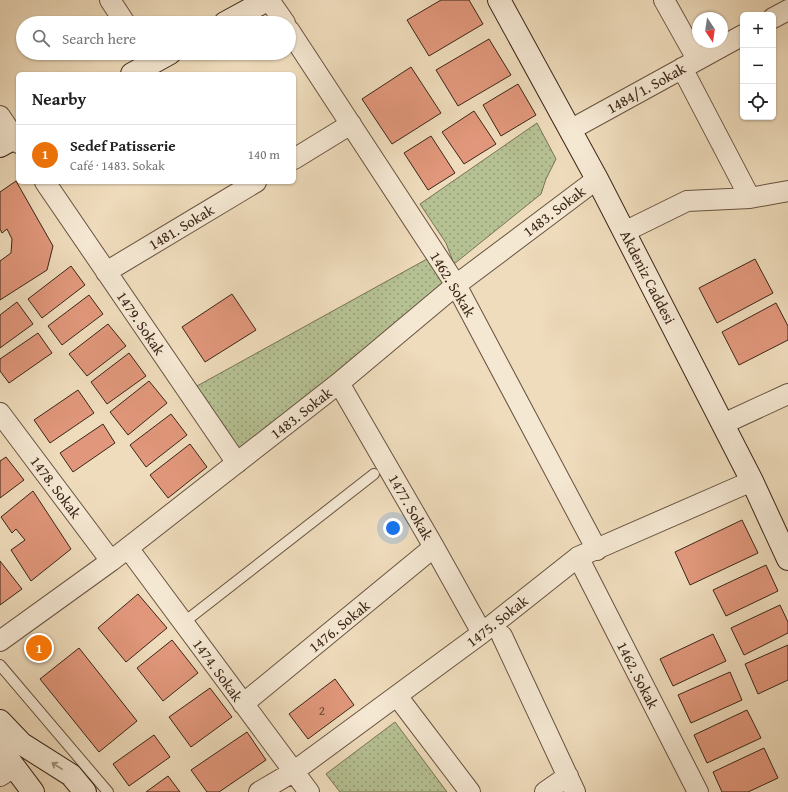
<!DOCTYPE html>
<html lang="en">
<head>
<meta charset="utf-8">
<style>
  body { margin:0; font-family:"Gentium Book Plus",serif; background:#f6f6f6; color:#222 }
  .controls { position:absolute; right:12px; top:12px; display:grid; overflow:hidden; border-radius:6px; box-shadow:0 1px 3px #0004 }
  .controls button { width:36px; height:36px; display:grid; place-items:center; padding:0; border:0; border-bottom:1px solid #e0e0e0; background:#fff; color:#222; font:20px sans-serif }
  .compass { position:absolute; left:692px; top:12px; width:36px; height:36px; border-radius:50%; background:#fff; box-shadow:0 1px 3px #0004; rotate:167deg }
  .you { position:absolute; left:393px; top:528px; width:14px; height:14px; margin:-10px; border:3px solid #fff; border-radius:50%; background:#1a73e8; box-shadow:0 0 0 6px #1a73e833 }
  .badge { display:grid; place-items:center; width:26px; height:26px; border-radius:50%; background:#8f2418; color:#fff; font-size:13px; font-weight:700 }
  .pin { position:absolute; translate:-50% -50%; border:2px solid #fff; box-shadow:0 1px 4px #0006 }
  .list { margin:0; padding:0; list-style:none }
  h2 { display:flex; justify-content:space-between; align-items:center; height:52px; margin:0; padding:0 16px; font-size:17px }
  h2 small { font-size:13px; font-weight:400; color:#767676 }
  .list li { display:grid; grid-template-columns:26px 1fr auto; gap:12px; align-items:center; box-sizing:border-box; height:60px; padding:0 16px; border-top:1px solid #e0e0e0 }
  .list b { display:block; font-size:15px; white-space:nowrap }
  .list p { margin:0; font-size:13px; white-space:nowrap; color:#767676 }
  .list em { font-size:13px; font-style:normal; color:#767676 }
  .icon { flex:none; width:22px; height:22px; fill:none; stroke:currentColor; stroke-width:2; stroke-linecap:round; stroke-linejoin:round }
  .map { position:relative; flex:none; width:788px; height:792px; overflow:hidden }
  .search { position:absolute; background:#fff; box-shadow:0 1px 3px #0004; left:16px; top:16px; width:280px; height:44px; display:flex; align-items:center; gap:10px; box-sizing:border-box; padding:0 14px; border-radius:22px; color:#767676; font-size:15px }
  .panel { position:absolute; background:#fff; box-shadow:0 1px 3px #0004; left:16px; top:72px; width:280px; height:112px; border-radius:6px }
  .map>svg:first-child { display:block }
  .green { fill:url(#green-dots); stroke:#787355 }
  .building { fill:#e1977b; stroke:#3b2517 }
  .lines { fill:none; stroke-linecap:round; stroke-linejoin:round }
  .lane-casing { stroke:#685340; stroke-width:12 }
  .street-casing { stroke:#685340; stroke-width:22 }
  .secondary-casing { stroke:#3b2517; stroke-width:24 }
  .lane { stroke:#f5e8d3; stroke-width:10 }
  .street { stroke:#f5e8d3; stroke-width:20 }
  .secondary { stroke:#f5e8d3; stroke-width:22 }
  .oneway { stroke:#988675 }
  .labels { text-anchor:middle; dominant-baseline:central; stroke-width:3; stroke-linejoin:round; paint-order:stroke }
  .number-label { font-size:13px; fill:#644230 }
  .street-label { font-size:15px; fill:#3b2517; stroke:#f5e8d3 }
</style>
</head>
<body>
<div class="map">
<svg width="788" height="792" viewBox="0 0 788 792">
  <defs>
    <pattern id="green-dots" width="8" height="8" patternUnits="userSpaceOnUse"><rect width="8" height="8" fill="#b6c193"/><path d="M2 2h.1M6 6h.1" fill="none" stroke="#959d77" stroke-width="1.8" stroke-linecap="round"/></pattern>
  </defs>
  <rect width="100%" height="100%" fill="#efdcbc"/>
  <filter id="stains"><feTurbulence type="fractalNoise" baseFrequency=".005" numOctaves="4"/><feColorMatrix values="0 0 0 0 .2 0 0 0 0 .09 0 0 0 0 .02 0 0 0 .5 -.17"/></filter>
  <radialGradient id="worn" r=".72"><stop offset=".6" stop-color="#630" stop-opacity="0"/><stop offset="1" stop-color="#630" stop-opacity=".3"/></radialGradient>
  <path class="green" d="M537,123L556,159L546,179L541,194L454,264L446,243L420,204Z
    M436,254L456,285L237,463L188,391Z
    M395,722L447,792H340L326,774Z"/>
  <path class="building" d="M441,0H469L483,24L429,56L407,20Z
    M489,39L511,75L458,106L436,70Z
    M411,67L441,113L392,144L362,99Z
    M518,84L536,115L501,136L483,105Z
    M474,111L496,144L464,164L442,132Z
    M431,136L455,173L428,190L404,153Z
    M16,181L53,246L47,270L0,300V261L11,253L12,239L7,229L2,233L0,229V192Z
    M755,259L773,293L717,323L699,288Z
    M71,266L85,285L42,318L28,299Z
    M232,294L256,330L205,362L182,327Z
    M89,295L103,314L62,345L48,326Z
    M17,302L33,324L0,348V315Z
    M776,303L788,326V340L739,365L722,332Z
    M108,324L126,346L87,376L69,354Z
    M38,333L52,353L9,383L0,371V359Z
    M129,353L146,376L107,404L91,382Z
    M149,381L167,403L128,435L110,412Z
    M78,390L94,413L50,443L34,420Z
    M171,414L187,435L146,467L130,445Z
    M103,424L115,443L73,472L60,453Z
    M190,444L207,467L168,498L150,475Z
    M6,457L24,480L0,498V461Z
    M33,491L71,549L31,581L11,550L25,540L16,529L12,533L1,517Z
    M742,520L758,553L690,585L675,552Z
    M0,561L22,589L0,605Z
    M766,565L778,591L726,616L713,590Z
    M138,594L167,628L126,662L98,628Z
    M780,605L788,622V633L744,655L731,628Z
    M713,634L726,661L673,686L660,659Z
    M172,640L198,673L163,701L137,668Z
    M788,645V680L758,694L745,664Z
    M79,648L137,721L99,752L40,679Z
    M730,672L742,700L691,723L678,695Z
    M335,679L354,705L308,739L289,714Z
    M210,688L232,717L191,747L169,717Z
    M747,710L761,738L707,763L694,735Z
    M247,732L266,760L219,792H207L191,770Z
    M154,735L170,757L129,786L113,764Z
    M764,748L778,778L748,792H722L713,772Z
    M168,776L180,792H146Z"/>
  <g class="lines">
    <defs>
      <path id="lane" d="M183,623L374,474
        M0,665L108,792"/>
      <path id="street" d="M110,0L125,23
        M269,0L285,23
        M664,0L697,59
        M773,18L788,10
        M289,30L456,285L597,550
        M682,68L750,198
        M0,116L18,143
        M570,130L743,35
        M294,159L351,124
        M45,182L237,463
        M624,232L687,201L750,198L788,191
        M106,272L256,182
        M339,383L434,547L482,633
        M0,413L111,561
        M723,424L788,394
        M128,548L309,792
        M578,557L698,792
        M502,636L575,792
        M0,641L111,561L339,383L456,285L597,179
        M397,696L470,792
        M243,704L434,547
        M0,776L14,767
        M259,792L293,772L482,633L578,557L752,481
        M545,792L568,776"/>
      <path id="secondary" d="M499,0L597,179L752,481L788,559
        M225,23L267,0
        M132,74L170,53
        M0,146L18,136
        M0,721L22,744L71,775L85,792
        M0,748L33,792"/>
    </defs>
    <use href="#lane" class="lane-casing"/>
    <use href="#street" class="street-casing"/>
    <use href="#secondary" class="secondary-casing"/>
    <use href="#lane" class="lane"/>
    <use href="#street" class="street"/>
    <use href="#secondary" class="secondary"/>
  </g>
  <defs><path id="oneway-shaft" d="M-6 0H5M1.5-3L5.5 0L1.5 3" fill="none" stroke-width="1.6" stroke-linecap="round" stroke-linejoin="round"/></defs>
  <use class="oneway" href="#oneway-shaft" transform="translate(57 766) rotate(-148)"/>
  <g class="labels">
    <g class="number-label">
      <text x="322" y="710">2</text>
    </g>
    <g class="street-label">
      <text transform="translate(646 88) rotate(-29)">1484/1. Sokak</text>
      <text transform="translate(554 211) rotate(-37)">1483. Sokak</text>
      <text transform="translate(181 227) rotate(-31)">1481. Sokak</text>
      <text transform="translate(648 277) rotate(63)">Akdeniz Caddesi</text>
      <text transform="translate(453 284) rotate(59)">1462. Sokak</text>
      <text transform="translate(141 323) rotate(56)">1479. Sokak</text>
      <text transform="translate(301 413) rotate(-38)">1483. Sokak</text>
      <text transform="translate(56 487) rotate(53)">1478. Sokak</text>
      <text transform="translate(411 507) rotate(60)">1477. Sokak</text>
      <text transform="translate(497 621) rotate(-38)">1475. Sokak</text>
      <text transform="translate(339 626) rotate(-39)">1476. Sokak</text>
      <text transform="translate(218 670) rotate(54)">1474. Sokak</text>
      <text transform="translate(638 675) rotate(63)">1462. Sokak</text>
    </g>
  </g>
  <rect width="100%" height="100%" filter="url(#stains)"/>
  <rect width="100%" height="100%" fill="url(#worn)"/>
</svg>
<div class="controls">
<button>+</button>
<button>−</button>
<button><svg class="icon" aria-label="locate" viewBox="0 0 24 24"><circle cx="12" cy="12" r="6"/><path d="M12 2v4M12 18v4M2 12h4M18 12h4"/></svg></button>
</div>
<svg class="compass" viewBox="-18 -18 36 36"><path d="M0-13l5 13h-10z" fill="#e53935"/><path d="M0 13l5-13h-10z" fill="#767676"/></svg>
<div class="you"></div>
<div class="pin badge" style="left:39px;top:648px;background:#e8710a">1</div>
<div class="search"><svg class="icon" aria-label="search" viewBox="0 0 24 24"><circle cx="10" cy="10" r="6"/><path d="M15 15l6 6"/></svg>Search here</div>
<section class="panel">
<h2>Nearby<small></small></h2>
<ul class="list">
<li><span class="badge" style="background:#e8710a">1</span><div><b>Sedef Patisserie</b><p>Café · 1483. Sokak</p></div><em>140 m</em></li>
</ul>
</section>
</div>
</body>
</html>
